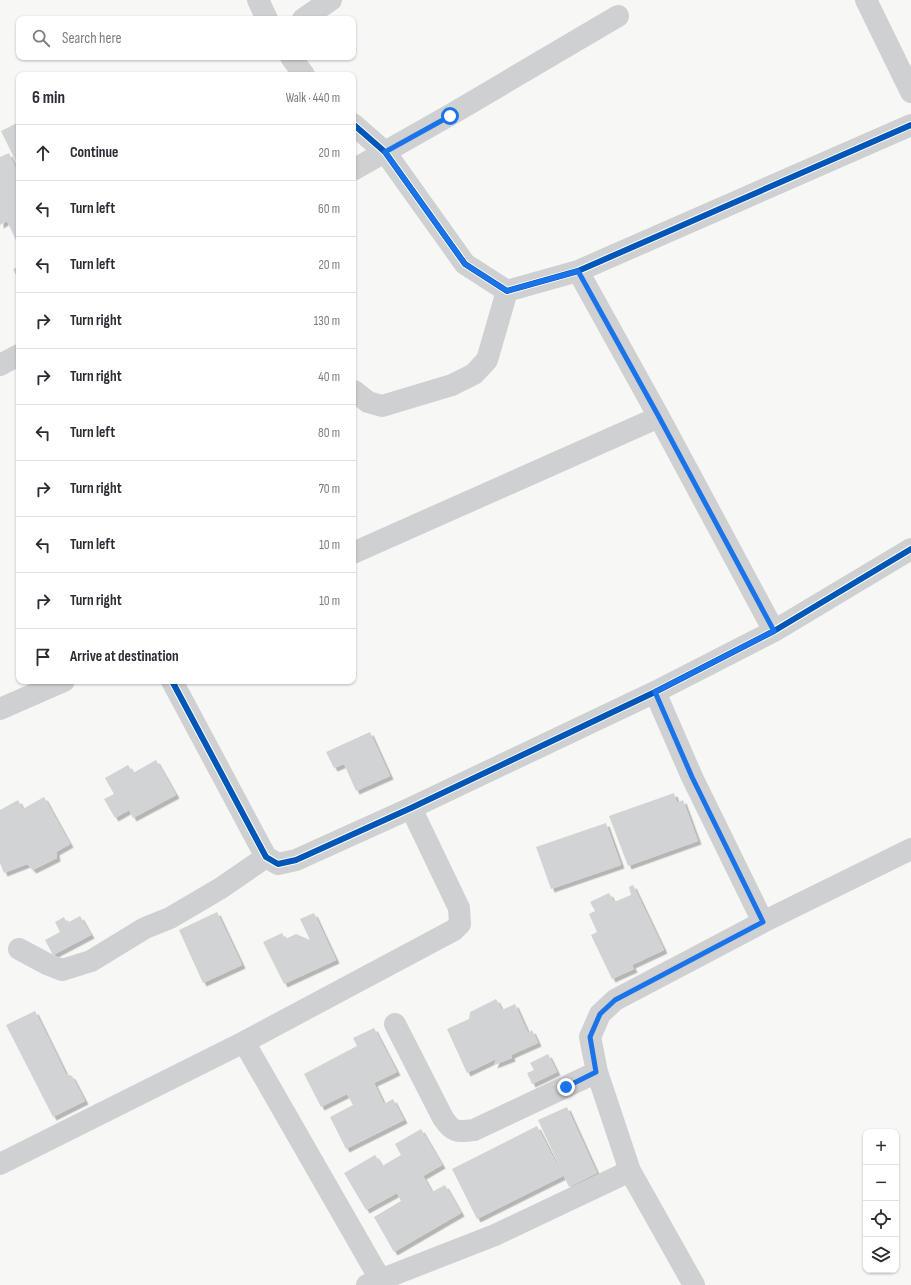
<!DOCTYPE html>
<html lang="en">
<head>
<meta charset="utf-8">
<style>
  body { margin:0; font-family:"Sofia Sans Condensed",sans-serif; background:#f7f7f7; color:#2b2b33 }
  .controls { position:absolute; right:12px; bottom:12px; display:grid; overflow:hidden; border-radius:8px; box-shadow:0 1px 3px #0004 }
  .controls button { width:36px; height:36px; display:grid; place-items:center; padding:0; border:0; border-bottom:1px solid #e1e1e2; background:#fff; color:#2b2b33; font:20px sans-serif }
  .stop { position:absolute; width:12px; height:12px; margin:-9px; border:3px solid #1a73e8; border-radius:50%; background:#fff }
  .stop.end { background:#1a73e8; border-color:#fff; box-shadow:0 1px 4px #0008 }
  .list { margin:0; padding:0; list-style:none }
  h2 { display:flex; justify-content:space-between; align-items:center; height:52px; margin:0; padding:0 16px; font-size:17px }
  h2 small { font-size:13px; font-weight:400; color:#7c7c81 }
  .list li { display:grid; grid-template-columns:26px 1fr auto; gap:12px; align-items:center; box-sizing:border-box; height:56px; padding:0 16px; border-top:1px solid #e1e1e2 }
  .list b { display:block; font-size:15px; white-space:nowrap }
  .list em { font-size:13px; font-style:normal; color:#7c7c81 }
  .icon { flex:none; width:22px; height:22px; fill:none; stroke:currentColor; stroke-width:2; stroke-linecap:round; stroke-linejoin:round }
  .map { position:relative; flex:none; width:911px; height:1285px; overflow:hidden }
  .search { position:absolute; background:#fff; box-shadow:0 1px 3px #0004; left:16px; top:16px; width:340px; height:44px; display:flex; align-items:center; gap:10px; box-sizing:border-box; padding:0 14px; border-radius:8px; color:#7c7c81; font-size:15px }
  .panel { position:absolute; background:#fff; box-shadow:0 1px 3px #0004; left:16px; top:72px; width:340px; height:612px; border-radius:8px }
  .map>svg:first-child { display:block }
  .building { fill:#d2d3d4; filter:url(#shadow) }
  .lines { fill:none; stroke-linecap:round; stroke-linejoin:round }
  .minor { stroke:#cfd0d1; stroke-width:22 }
  .cycleway-casing { stroke:#fff; stroke-width:8 }
  .cycleway { stroke:#0057b8; stroke-width:6 }
  .route { stroke:#1a73e8; stroke-width:5 }
</style>
</head>
<body>
<div class="map">
<svg width="911" height="1285" viewBox="0 0 911 1285">
  <defs>
    <filter id="shadow"><feDropShadow dx="3.5" dy="3.5" stdDeviation="0" flood-color="#0004"/></filter>
  </defs>
  <rect width="100%" height="100%" fill="#f7f7f6"/>
  <path class="building" d="M19,122V168L1,131Z
    M9,153L19,175V247L7,221L0,225V157Z
    M19,266V281L13,269Z
    M370,732L390,776L356,791L344,764L334,768L326,752Z
    M156,760L176,795L133,818L129,810L115,818L104,799L114,794L105,778L128,765L133,773Z
    M674,793L677,803L683,800L698,841L628,866L609,816Z
    M44,797L70,844L56,852L57,858L33,870L27,864L4,873L0,863V810L18,800L23,809Z
    M606,823L621,865L551,889L536,847Z
    M633,885L664,950L632,965L634,969L612,979L591,935L597,932L589,914L595,911L590,902L609,893L614,902L631,895L629,887Z
    M217,912L242,965L203,983L179,930Z
    M314,913L336,960L284,984L263,942L282,933L285,939L296,934L310,940L300,919Z
    M80,916L91,935L53,955L45,940L60,932L55,922L64,917L67,923Z
    M496,999L502,1010L515,1004L528,1033L532,1030L538,1043L511,1055L512,1058L494,1065L496,1059L467,1073L447,1029L469,1019L470,1012Z
    M35,1011L66,1074L72,1076L85,1101L53,1117L6,1025Z
    M374,1028L397,1072L374,1083L384,1104L393,1099L404,1120L346,1149L330,1117L353,1105L347,1094L321,1107L304,1074L357,1046L353,1038Z
    M548,1054L557,1072L532,1084L527,1073L534,1070L530,1063Z
    M567,1107L597,1173L569,1187L538,1120Z
    M537,1126L563,1176L477,1219L452,1169Z
    M421,1129L442,1165L423,1176L432,1192L445,1185L461,1213L394,1252L374,1217L401,1201L397,1193L366,1210L344,1173L375,1155L382,1166L401,1155L395,1144Z"/>
  <g class="lines">
    <path class="minor" d="M258,0L267,19
      M866,0L911,92
      M303,19L331,0
      M291,57L304,75
      M353,124L385,152L465,264L507,291L578,271L911,125
      M353,170L450,115L618,16
      M578,271L659,417L774,631
      M0,365L19,355
      M354,391L368,402L382,406L452,385L474,374L487,360L507,291
      M353,553L659,417
      M172,681L266,857L278,864L296,860L411,808L655,692L774,631L911,549
      M655,692L692,777L763,922
      M0,709L64,681
      M19,949L47,964L62,970L91,961L145,928L170,918L221,888L266,857
      M395,1024L443,1118C453,1133 457,1132 474,1130L597,1072
      M244,1042L380,1279
      M0,1164L244,1042L454,930L460,924L459,908L411,808
      M367,1285L495,1235L630,1171
      M694,1285L630,1171L597,1072L590,1037L600,1014L615,1000L763,922L911,849"/>
    <defs>
      <path id="cycleway" d="M353,124L385,152L465,264L507,291L578,271L911,125
        M172,681L266,857L278,864L296,860L411,808L655,692L774,631L911,549"/>
    </defs>
    <use href="#cycleway" class="cycleway-casing"/>
    <use href="#cycleway" class="cycleway"/>
  </g>
  <g class="lines">
    <path class="route" d="M450,116L385,152L465,264L507,291L578,271L659,417L774,631L655,692L692,777L763,922L615,1000L600,1014L590,1037L596,1072L566,1087"/>
  </g>
</svg>
<div class="controls">
<button>+</button>
<button>−</button>
<button><svg class="icon" aria-label="locate" viewBox="0 0 24 24"><circle cx="12" cy="12" r="6"/><path d="M12 2v4M12 18v4M2 12h4M18 12h4"/></svg></button>
<button><svg class="icon" aria-label="layers" viewBox="0 0 24 24"><path d="M12 4l9 5-9 5-9-5zM3 14l9 5 9-5"/></svg></button>
</div>
<div class="stop" style="left:450px;top:116px"></div>
<div class="stop end" style="left:566px;top:1087px"></div>
<div class="search"><svg class="icon" aria-label="search" viewBox="0 0 24 24"><circle cx="10" cy="10" r="6"/><path d="M15 15l6 6"/></svg>Search here</div>
<section class="panel">
<h2>6 min<small>Walk · 440 m</small></h2>
<ul class="list">
<li><svg class="icon" aria-label="ahead" viewBox="0 0 24 24"><path d="M12 20V5M6 11l6-6 6 6"/></svg><div><b>Continue</b></div><em>20 m</em></li>
<li><svg class="icon" aria-label="left" viewBox="0 0 24 24"><path d="M17 20v-9H6M10 6l-5 5 5 5"/></svg><div><b>Turn left</b></div><em>60 m</em></li>
<li><svg class="icon" aria-label="left" viewBox="0 0 24 24"><path d="M17 20v-9H6M10 6l-5 5 5 5"/></svg><div><b>Turn left</b></div><em>20 m</em></li>
<li><svg class="icon" aria-label="right" viewBox="0 0 24 24"><path d="M7 20v-9h11M14 6l5 5-5 5"/></svg><div><b>Turn right</b></div><em>130 m</em></li>
<li><svg class="icon" aria-label="right" viewBox="0 0 24 24"><path d="M7 20v-9h11M14 6l5 5-5 5"/></svg><div><b>Turn right</b></div><em>40 m</em></li>
<li><svg class="icon" aria-label="left" viewBox="0 0 24 24"><path d="M17 20v-9H6M10 6l-5 5 5 5"/></svg><div><b>Turn left</b></div><em>80 m</em></li>
<li><svg class="icon" aria-label="right" viewBox="0 0 24 24"><path d="M7 20v-9h11M14 6l5 5-5 5"/></svg><div><b>Turn right</b></div><em>70 m</em></li>
<li><svg class="icon" aria-label="left" viewBox="0 0 24 24"><path d="M17 20v-9H6M10 6l-5 5 5 5"/></svg><div><b>Turn left</b></div><em>10 m</em></li>
<li><svg class="icon" aria-label="right" viewBox="0 0 24 24"><path d="M7 20v-9h11M14 6l5 5-5 5"/></svg><div><b>Turn right</b></div><em>10 m</em></li>
<li><svg class="icon" aria-label="arrive" viewBox="0 0 24 24"><path d="M6 21V4h12l-3 4 3 4H6"/></svg><div><b>Arrive at destination</b></div></li>
</ul>
</section>
</div>
</body>
</html>
